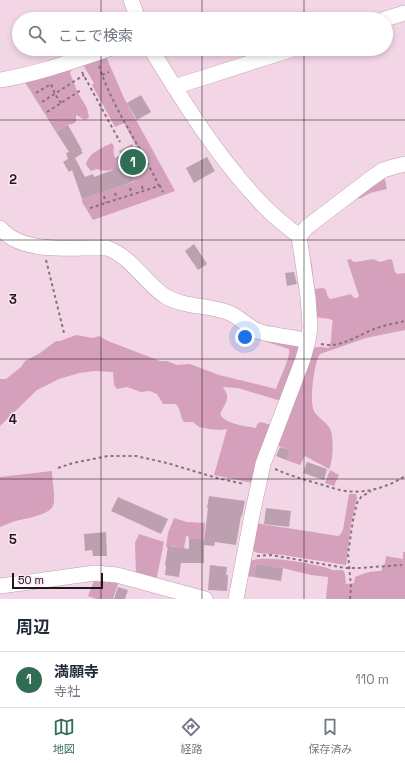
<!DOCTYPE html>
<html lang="ja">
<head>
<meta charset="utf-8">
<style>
  body { margin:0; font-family:"Space Grotesk","Noto Sans JP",sans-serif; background:#f6f6f7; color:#1f2937 }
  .scale { position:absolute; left:12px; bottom:10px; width:91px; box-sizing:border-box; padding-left:4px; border:2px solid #21161c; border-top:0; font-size:11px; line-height:14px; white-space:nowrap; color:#21161c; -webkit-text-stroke:3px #fde5f1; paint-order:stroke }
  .you { position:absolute; left:245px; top:337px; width:14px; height:14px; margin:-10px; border:3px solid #fff; border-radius:50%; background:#1a73e8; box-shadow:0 0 0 6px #1a73e833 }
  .badge { display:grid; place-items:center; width:26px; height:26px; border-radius:50%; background:#316c55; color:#fff; font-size:13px; font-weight:700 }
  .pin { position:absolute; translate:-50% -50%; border:2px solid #fff; box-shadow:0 1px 4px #0006 }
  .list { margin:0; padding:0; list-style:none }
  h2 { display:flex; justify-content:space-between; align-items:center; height:52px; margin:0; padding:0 16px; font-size:17px }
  h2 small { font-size:13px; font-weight:400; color:#747a83 }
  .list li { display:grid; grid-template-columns:26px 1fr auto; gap:12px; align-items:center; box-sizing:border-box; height:56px; padding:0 16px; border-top:1px solid #e0e1e3 }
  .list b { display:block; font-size:15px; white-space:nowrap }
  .list p { margin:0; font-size:13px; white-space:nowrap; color:#747a83 }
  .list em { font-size:13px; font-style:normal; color:#747a83 }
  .icon { flex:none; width:22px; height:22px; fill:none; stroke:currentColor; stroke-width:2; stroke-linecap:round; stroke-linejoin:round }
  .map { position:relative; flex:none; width:405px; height:599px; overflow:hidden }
  .search { position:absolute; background:#fff; box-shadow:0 2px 6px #0003; left:12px; right:12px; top:12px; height:44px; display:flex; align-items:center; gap:10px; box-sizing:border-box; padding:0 14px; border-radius:22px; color:#747a83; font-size:15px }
  .sheet { height:108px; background:#fff }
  nav { display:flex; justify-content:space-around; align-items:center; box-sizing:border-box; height:56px; border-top:1px solid #e0e1e3; background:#fff; font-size:11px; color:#747a83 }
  nav a { display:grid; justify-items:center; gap:2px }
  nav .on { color:#316c55 }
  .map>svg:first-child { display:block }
  .green { fill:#d4a0bb }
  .building { fill:#bda0af }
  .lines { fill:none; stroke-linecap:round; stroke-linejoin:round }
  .minor-casing { stroke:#bca0af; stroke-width:16 }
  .path { stroke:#86737d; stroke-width:2; stroke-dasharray:3 3; stroke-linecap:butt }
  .minor { stroke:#fff; stroke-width:15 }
  .grid { fill:none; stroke:#21161c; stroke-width:1; stroke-opacity:0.55 }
  .grid-label { font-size:13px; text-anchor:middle; font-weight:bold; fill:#21161c; stroke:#fde5f1; stroke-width:3; stroke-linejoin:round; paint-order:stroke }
</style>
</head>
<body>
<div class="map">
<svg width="405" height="599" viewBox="0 0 405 599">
  <rect width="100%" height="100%" fill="#f3d6e5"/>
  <path class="green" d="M105,54L124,98L175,191L93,220L82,202V199L127,184L135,181L133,178L152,168L140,144L136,146L124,123L115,127L92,85L94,83L83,65Z
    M72,69L70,73L78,93L87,108L89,117L85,120L83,119L77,115L76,116V121L75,123L68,125L56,132L23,79Z
    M112,143L114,147C112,154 116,159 119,166C112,171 105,172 97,169L91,171L86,165C88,153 102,148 112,143Z
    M384,175L387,189L370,193L361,198L354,199Z
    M305,247L310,257L312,265L314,289L323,288L326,290L327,295L330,299L335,298L351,294L354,298H357L359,296L347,260L351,259L352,261L356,262L373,259L380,262L390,259L392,260L395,272L397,274L405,273V330L366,338L320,354C314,362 309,402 314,411C318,418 325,421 329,427C334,433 333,456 331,463C331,465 330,467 329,469L305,456L300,465L286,460L290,450L274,444L311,349C317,346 322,347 329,348L331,340L332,325L333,321L330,319L315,317Z
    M76,335L93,338L99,336L108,341L160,361H167L177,365L190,364L219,375L276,389C279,380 291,357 289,349L261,340L251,335L301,344L281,401L238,388L224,387L223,388C232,397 224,405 220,414C225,424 245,426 256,428L257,424L261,422L271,425L252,483L214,475L227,429L221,430L209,429L199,427L193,422H184C179,415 182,412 176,404H163L157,394L150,391L141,392L127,387L117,389L114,385L113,372L95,371L79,373L59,379L37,390L0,426V379H6L21,367L25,361L40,353L56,341H60Z
    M330,470L339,475L334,486L325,483Z
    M52,471C52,480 56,499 53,506C49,515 24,519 15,521C10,523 5,525 0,527V477Z
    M349,494H356L357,498L351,524L346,565L283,555L259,553L255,552L252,550L255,523L338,536L340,535L343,530Z
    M174,518L187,522L205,523L204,539H189L188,536H186L182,561H180L181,548L171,546L170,548L166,547L168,533Z
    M139,534L164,542L156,581L136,576L135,543Z
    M403,552H405V599H326C326,592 328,585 328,577L311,575L283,568L256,564L254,577L246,576L250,561C263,555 308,563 323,567C326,567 329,569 332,570C337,571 339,569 344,571L345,575L346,584L354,583L355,577C364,573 371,571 381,571L385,563L386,556L403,559Z
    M100,580L105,581L106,583L110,581L118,583V584L113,599H96L88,596L94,581L99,582Z"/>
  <path class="building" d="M141,95L151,112L137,120L127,103Z
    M68,125L82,150L81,151L83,153L75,158L85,177L93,174L94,177L113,170L112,169L119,166L115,158L121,155L119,151L132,144L134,147L140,144L152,168L133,178L135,180L127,184L82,199L72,170L69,172L63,162L68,159L66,153L69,152L56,132Z
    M207,157L215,171L194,183L186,168Z
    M194,244L207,264L198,270L185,251Z
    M294,272L297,284L287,286L285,273Z
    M280,447L290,450L286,460L276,456Z
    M307,462L327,469L324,480L303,473Z
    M209,496L245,501L242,516H241L236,545L215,542L214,546L204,545V563H181L179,577L165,575L166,565H165L168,546L189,549V539H204V542L208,508H207Z
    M118,497L168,519L161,534L111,511Z
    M266,508L291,511L289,527L264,524Z
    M106,532L107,556H93L92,550L85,551L84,534Z
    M256,564L283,568L281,581L254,577Z
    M210,565L227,567L226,575H228L227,591L208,590Z
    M118,587L128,590L125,599H114Z"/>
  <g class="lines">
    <defs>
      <path id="minor" d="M131,0L138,19
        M385,19L405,13
        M151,49C184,103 218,158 262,204C273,216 286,226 299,236L308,297L310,327L308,341L303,359L263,464L252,515L236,599
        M0,80C38,74 73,61 109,49
        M174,87L293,49
        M0,228C4,232 8,236 12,238C38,253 78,247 107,248C132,257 144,282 165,296C183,307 207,305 227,312C239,316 246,326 258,331C265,334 273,334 281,336C290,337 299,339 308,341
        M299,236L307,227L370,179L383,170L393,167L405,164
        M0,586L95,573L117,575L205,599"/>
    </defs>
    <use href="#minor" class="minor-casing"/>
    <path class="path" d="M82,72L120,142
      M102,75L109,72
      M36,93L51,84L55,94L61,103
      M42,102L84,75
      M47,112L81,90
      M142,186L143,191
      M159,186H160L163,192
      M130,188L132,195
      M115,193L117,199
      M104,196L106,203
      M90,208L159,186C140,145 113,109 99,66
      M46,260L64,333
      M321,344C341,349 359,334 377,328C386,325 396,323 405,321
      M58,468L73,463L108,456H136L167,463L217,478L244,484
      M275,469C288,475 302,479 316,483C324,485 332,488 340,490C363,495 386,488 405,476
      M257,556L271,555L345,568H359L402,565
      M350,599L351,587L348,554L353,520L357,503L361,497L371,491"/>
    <use href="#minor" class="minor"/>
  </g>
  <path class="grid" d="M101,0V19M202,0V19M304,0V19M101,49V599M202,49V599M304,49V599M0,120H405M0,240H405M0,359H405M0,479H405"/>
  <g class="grid-label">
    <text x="13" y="184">2</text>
    <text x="13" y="304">3</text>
    <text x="13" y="424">4</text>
    <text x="13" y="544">5</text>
  </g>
</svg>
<div class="scale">50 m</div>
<div class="you"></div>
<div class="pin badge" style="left:133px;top:162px">1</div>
<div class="search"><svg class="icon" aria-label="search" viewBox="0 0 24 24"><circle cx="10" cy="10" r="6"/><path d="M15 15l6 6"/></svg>ここで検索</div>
</div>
<section class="sheet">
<h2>周辺<small></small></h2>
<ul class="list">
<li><span class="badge">1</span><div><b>満願寺</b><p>寺社</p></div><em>110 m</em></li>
</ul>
</section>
<nav>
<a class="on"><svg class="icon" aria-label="map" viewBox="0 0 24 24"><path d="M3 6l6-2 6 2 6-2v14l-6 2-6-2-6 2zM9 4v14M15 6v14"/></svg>地図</a>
<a><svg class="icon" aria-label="directions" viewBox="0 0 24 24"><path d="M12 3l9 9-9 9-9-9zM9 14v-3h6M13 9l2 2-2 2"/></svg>経路</a>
<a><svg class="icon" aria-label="saved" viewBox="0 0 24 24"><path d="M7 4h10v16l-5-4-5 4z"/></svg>保存済み</a>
</nav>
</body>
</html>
